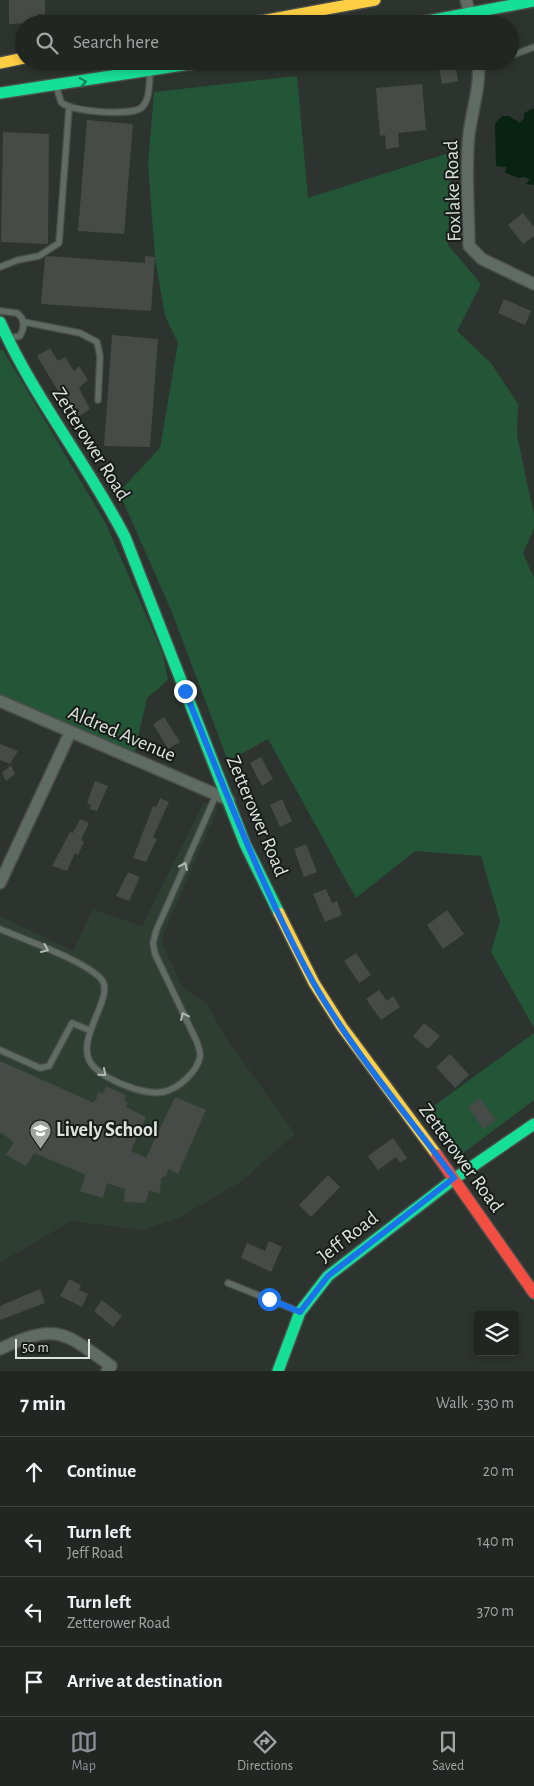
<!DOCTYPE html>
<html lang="en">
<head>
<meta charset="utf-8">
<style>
  body { margin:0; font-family:"Alegreya Sans",sans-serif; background:#2e3230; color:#f1f3f6 }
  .controls { position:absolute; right:15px; bottom:15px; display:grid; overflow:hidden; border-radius:5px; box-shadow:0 2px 8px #0003 }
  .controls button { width:45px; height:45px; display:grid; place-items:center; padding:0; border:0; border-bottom:1px solid #3f4341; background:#222623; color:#f1f3f6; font:25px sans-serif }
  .scale { position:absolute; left:15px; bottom:12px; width:75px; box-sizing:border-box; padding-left:5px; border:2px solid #dce3de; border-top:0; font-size:14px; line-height:18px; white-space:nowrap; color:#dce3de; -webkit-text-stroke:4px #171c18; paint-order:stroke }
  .stop { position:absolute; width:15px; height:15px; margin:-11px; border:4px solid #1a73e8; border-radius:50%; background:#fff }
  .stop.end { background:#1a73e8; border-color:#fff; box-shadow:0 1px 5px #0008 }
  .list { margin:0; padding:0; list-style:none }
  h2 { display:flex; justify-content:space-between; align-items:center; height:65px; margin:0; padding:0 20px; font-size:21px }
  h2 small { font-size:16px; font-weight:400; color:#a2a5a6 }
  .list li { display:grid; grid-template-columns:32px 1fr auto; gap:15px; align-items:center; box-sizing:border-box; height:70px; padding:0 20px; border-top:1px solid #3f4341 }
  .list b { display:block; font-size:19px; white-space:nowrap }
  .list p { margin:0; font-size:16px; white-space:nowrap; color:#a2a5a6 }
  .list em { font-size:16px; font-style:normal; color:#a2a5a6 }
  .icon { flex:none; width:28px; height:28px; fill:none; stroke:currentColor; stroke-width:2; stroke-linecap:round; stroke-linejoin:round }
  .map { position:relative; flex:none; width:534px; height:1371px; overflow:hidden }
  .search { position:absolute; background:#222623; box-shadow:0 2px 8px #0003; left:15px; right:15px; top:15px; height:55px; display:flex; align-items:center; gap:12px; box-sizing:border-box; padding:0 18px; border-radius:28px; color:#a2a5a6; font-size:19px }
  .sheet { height:345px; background:#222623 }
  nav { display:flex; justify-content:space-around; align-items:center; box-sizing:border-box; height:70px; border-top:1px solid #3f4341; background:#222623; font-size:14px; color:#a2a5a6 }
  nav a { display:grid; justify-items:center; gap:2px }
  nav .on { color:#8c9099 }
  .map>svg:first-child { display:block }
  .built { fill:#2e3e32 }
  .green { fill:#235637 }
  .water { fill:#082312 }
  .building { fill:#464b48 }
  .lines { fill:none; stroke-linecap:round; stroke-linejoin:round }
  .lane-casing { stroke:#4a4e4b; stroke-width:8 }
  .street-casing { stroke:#4a4e4b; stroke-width:14 }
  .fast-casing { stroke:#4a4e4b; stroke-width:14 }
  .slow-casing { stroke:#4a4e4b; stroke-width:14 }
  .jam-casing { stroke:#4a4e4b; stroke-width:14 }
  .lane { stroke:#5f6b63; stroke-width:5.5 }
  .street { stroke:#5f6b63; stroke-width:11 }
  .fast { stroke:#16e098; stroke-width:11 }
  .slow { stroke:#ffcf43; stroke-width:11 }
  .jam { stroke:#f24e42; stroke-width:11 }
  .oneway { stroke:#167e58 }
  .oneway2 { stroke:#b0b9b3 }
  .route { stroke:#1a73e8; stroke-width:6 }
  .labels { text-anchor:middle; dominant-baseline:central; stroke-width:4; stroke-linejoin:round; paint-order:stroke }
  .street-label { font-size:20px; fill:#dce3de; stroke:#171c18 }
  .poi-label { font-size:20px; font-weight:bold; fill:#dce3de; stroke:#171c18; text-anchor:start }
</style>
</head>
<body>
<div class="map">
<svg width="534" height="1371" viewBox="0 0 534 1371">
  <rect width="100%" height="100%" fill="#2d332f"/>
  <path class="built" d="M204,802L218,808L161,940L182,987L207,1004L224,1035L295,1134L242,1181L179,1218L142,1230L71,1221L0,1263V916L73,951L93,909L142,926Z"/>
  <path class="green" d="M297,76L308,198L455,151L450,182L448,245L481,284L457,331L491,363L518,404L517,435L534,515V528L523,553L534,578V1028L491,952L500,921L481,856L415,851L356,898L268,739L228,761L171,610L119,492L160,448L178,343L165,316L155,257L148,164L154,92Z
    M0,350H3L105,522L163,654L168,680L147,698L134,755L0,696Z
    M534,1033V1100L455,1159L424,1113Z"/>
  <path class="water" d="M534,108V185L526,184L530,179L524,177L519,178L505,173L506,167L496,166L495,124L502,116H509L520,123L524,118V113Z"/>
  <path class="building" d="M9,0H45V14H38V23L9,24Z
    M438,61H455L458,81L442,84Z
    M422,84L426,130L398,133L399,147L386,149L385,135L380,136L376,88Z
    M87,120L133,124L124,234L78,231Z
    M3,132L49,134L48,244L1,242Z
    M523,213L534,227V236L523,244L508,225Z
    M47,256L145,263V256L155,257L151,311L41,304L45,258Z
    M504,299L531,311L525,325L498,313Z
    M112,335L158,339L150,447L104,446Z
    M50,348L58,361L65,357L74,371L79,366L88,380L79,388L90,409L75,419L37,356Z
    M164,717L180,742L168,749L153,724Z
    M0,744L18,751L10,764L0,760Z
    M261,757L273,779L262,786L250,763Z
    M11,765L15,774L6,781L2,773Z
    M95,781L108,786L97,811L89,809L91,805L87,803Z
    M160,798L169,802L153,837L157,839L146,862L133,858L153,806L156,807Z
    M282,799L292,821L280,827L270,805Z
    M80,819L89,823L81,840L84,842L78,855L75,853L67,871L52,866L70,832L73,833Z
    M306,844L317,872L304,877L294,849Z
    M128,872L140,877L129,901L116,896Z
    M326,889L332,903L337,901L342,915L325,922L313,894Z
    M447,910L464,934L443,949L427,925Z
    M356,953L371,975L359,983L344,961Z
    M379,990L387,1001L393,996L400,1007L381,1020L366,999Z
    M424,1023L440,1036L428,1049L413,1036Z
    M450,1054L469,1075L455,1088L436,1067Z
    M0,1061L94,1103L99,1092L103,1094L106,1086L126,1095L124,1101L128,1103L126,1107L146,1117L131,1151L146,1158L175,1097L206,1110L178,1174L169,1169L166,1176L161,1178L160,1193L149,1191L145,1203L124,1202L125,1189L107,1183L103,1198L80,1191L86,1175L34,1153L26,1166L6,1155L14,1142L0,1132Z
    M480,1098L496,1120L483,1129L468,1107Z
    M393,1138L407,1158L400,1163L396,1157L378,1170L368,1156Z
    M328,1175L340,1187L311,1217L299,1205Z
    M269,1241L282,1247L271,1272L241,1258L247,1243L265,1251Z
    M69,1279L81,1285L79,1290L88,1294L82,1307L60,1296Z
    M40,1289L45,1303L0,1320V1306Z
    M102,1300L122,1316L113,1327L94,1311Z"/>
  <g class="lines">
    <defs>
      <path id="lane" d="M510,56L534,47
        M478,67L499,61
        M57,89L61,102C70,112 130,116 141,108C150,101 149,84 150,74
        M0,267L18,260L39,256L59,243L69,108
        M0,311L17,313C25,319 25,327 20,336L9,338
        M24,322L80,333L97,342L100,356L98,400
        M0,929C23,939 88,962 102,980C114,997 78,1035 89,1060C98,1078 144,1096 163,1092C178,1089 197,1072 200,1057C201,1052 198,1046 197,1042L155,954L153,943L156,931L216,795
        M0,1050L40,1068L49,1066L72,1023L89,1030
        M228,1283L298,1311"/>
      <path id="street" d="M466,0L473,24
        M478,61C481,85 472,110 469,134C465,171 469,209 469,246L482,259L534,284
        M0,701L229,800
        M0,883L70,733
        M0,1349C57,1322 64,1332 111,1366L107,1371"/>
      <path id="fast" d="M412,24L534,1
        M0,93L209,61
        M0,322C34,398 87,463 125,537L245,844L279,913
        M278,1371L300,1312L328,1276L454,1179L534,1124"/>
      <path id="slow" d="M245,24L375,0
        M0,63L24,58
        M279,913L314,983L342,1027L437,1155"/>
      <path id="jam" d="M437,1155L534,1293"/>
    </defs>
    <use href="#lane" class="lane-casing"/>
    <use href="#street" class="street-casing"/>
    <use href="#fast" class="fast-casing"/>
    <use href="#slow" class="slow-casing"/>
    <use href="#jam" class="jam-casing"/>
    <use href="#lane" class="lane"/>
    <use href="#street" class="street"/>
    <use href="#fast" class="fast"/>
    <use href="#slow" class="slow"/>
    <use href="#jam" class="jam"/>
  </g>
  <defs><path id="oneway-chevron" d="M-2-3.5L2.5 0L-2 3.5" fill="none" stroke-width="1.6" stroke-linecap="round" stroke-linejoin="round" transform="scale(1.25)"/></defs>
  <use class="oneway" href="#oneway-chevron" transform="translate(83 82) rotate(-9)"/>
  <g class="oneway2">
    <use href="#oneway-chevron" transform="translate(184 866) rotate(-66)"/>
    <use href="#oneway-chevron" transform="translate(45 949) rotate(24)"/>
    <use href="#oneway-chevron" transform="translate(184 1016) rotate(-115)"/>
    <use href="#oneway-chevron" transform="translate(103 1073) rotate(40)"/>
  </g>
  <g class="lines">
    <path class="route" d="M185,691C225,789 262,889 313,982C351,1049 408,1116 454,1178L328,1276L300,1312L269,1299"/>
  </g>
  <defs>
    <symbol id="school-pin" viewBox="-11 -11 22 30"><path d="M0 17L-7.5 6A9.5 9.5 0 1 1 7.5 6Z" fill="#9fa5a1" stroke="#171c18"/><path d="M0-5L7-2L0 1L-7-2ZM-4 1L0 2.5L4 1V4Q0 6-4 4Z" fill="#fff"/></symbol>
  </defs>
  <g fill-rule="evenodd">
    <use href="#school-pin" x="28" y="1118" width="25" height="34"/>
  </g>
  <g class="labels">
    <g class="street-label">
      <text transform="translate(453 191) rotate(-92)">Foxlake Road</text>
      <text transform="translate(91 444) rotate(58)">Zetterower Road</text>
      <text transform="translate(122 734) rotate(23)">Aldred Avenue</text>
      <text transform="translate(257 816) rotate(67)">Zetterower Road</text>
      <text transform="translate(461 1158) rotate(54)">Zetterower Road</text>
      <text transform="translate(348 1237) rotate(-38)">Jeff Road</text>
    </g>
    <g class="poi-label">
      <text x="56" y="1130">Lively School</text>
    </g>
  </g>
</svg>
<div class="controls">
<button><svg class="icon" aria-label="layers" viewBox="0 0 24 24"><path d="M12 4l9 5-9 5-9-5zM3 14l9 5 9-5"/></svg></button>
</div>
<div class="scale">50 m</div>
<div class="stop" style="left:269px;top:1299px"></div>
<div class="stop end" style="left:185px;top:691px"></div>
<div class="search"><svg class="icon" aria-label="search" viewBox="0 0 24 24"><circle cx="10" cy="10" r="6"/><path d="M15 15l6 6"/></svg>Search here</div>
</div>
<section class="sheet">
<h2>7 min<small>Walk · 530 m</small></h2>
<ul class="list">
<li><svg class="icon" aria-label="ahead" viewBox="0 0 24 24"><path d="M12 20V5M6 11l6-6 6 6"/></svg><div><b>Continue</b></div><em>20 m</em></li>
<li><svg class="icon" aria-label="left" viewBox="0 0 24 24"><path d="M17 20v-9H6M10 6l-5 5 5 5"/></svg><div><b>Turn left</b><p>Jeff Road</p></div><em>140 m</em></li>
<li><svg class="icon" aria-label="left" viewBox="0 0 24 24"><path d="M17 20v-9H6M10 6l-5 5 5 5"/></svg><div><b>Turn left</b><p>Zetterower Road</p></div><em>370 m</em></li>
<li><svg class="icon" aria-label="arrive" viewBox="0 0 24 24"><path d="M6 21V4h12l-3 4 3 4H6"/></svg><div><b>Arrive at destination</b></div></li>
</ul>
</section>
<nav>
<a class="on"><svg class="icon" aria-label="map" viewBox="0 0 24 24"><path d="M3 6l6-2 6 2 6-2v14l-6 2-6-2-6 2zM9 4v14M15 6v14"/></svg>Map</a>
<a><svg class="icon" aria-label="directions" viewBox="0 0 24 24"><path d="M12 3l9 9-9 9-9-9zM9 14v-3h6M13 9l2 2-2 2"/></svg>Directions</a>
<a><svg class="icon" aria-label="saved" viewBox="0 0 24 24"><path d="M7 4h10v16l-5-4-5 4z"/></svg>Saved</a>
</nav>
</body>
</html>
